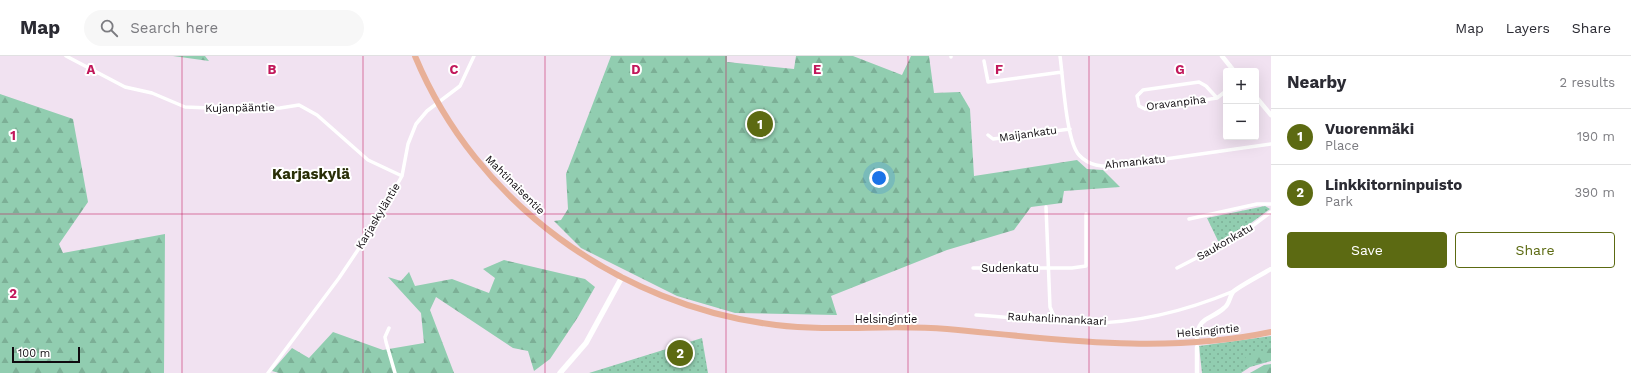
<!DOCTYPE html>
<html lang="en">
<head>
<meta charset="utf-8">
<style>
  body { margin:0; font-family:"Work Sans",sans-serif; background:#f7f7f7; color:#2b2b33 }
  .controls { position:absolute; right:12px; top:12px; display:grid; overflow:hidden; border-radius:4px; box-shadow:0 4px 16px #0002 }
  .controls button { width:36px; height:36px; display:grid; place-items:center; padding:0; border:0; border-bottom:1px solid #e1e1e2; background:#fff; color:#2b2b33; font:20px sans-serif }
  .scale { position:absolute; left:12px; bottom:10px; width:68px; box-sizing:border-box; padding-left:4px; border:2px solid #0f0a0f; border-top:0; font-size:11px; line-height:14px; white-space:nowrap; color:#0f0a0f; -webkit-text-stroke:3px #fff; paint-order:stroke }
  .you { position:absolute; left:879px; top:122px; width:14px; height:14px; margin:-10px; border:3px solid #fff; border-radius:50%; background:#1a73e8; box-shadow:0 0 0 6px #1a73e833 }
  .badge { display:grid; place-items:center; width:26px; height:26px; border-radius:50%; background:#5c6a12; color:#fff; font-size:13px; font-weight:700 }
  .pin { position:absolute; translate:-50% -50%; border:2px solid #fff; box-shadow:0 1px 4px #0006 }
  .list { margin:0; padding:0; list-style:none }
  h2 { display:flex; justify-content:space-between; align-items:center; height:52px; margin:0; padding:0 16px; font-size:17px }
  h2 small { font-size:13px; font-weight:400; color:#7c7c81 }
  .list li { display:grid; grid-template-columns:26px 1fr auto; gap:12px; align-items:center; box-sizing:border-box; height:56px; padding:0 16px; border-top:1px solid #e1e1e2 }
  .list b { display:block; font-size:15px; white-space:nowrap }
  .list p { margin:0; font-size:13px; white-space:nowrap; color:#7c7c81 }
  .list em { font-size:13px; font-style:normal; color:#7c7c81 }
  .actions { display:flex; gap:8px; padding:12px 16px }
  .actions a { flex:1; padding:9px 0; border:1px solid #5c6a12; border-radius:4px; text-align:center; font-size:14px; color:#5c6a12 }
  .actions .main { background:#5c6a12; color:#fff }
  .icon { flex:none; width:22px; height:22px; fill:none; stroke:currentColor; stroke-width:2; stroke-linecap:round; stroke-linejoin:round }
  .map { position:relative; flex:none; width:1271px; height:317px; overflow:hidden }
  header { display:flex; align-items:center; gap:24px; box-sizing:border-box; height:56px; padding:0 20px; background:#fff; border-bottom:1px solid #e1e1e2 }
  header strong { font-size:19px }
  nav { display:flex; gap:22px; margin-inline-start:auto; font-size:14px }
  .search { width:280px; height:36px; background:#f7f7f7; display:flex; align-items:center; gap:10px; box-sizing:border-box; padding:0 14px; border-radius:22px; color:#7c7c81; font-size:15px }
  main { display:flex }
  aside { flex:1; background:#fff }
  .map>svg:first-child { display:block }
  .grass { fill:url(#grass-dots) }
  .forest { fill:url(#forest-firs) }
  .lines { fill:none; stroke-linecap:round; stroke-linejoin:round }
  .minor { stroke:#fff; stroke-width:3.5 }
  .tertiary { stroke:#fff; stroke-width:4.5 }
  .secondary { stroke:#fff; stroke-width:5.5 }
  .primary { stroke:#e8b098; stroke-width:6 }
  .grid { fill:none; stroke:#c2185b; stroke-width:1; stroke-opacity:0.55 }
  .labels { text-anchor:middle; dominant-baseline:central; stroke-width:4; stroke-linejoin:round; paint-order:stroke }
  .street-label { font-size:11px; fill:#0f0a0f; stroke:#fff }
  .district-label { font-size:15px; font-weight:bold; fill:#292f07; stroke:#fff }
  .grid-label { font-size:13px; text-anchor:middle; font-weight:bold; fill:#c2185b; stroke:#fff; stroke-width:4; stroke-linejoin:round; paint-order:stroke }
</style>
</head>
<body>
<header>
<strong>Map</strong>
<div class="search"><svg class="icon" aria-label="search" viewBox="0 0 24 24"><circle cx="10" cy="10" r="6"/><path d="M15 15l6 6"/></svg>Search here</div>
<nav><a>Map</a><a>Layers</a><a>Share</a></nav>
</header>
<main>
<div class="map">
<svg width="1271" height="317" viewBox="0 0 1271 317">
  <defs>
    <pattern id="grass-dots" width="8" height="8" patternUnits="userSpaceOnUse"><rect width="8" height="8" fill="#91cdb0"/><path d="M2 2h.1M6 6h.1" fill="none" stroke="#7caf96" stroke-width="1.8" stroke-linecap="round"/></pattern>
    <pattern id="forest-firs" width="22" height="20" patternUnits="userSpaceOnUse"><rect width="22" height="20" fill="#91cdb0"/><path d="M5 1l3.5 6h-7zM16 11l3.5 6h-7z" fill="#7caf96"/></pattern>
  </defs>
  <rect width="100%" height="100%" fill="#f1e2f1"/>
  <path class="grass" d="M1265,150L1270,153L1236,178L1219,187L1207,162Z
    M1271,280V305L1250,311L1241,317H1202L1199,290Z
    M702,282L708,317H589Z"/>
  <path class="forest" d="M173,0H205L209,5Z
    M611,0H727V6L794,13L796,0H853L902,19L911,0H929L934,37L960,36L970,53L974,120L1077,104L1087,113L1103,114L1120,131L1064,135L1062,147L1031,151L1014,174L947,194L831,240L837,259L735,257L677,240L581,192L554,165L561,164L568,153L566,118Z
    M0,38L73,63L88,146L59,188L63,197L165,178L164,317H0Z
    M504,204L585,223L595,231L578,261L550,303L534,315L528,295L513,292L436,241L430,254L454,317H279L272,315L292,292L309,302L333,276L383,294L424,287L421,257L388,221L401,225L409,216L415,230L452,223L489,237L495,222L483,213Z
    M1271,292V304L1248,310L1243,306L1246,301Z
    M1271,308V317H1250L1264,309Z"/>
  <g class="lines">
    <path class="minor" d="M66,0L125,31L152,37L185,51L234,53L280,52L299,49L317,59L368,104L402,120
      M1060,0C1063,21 1066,85 1079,99C1089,110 1102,111 1116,110L1271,88
      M951,1V0
      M984,5L988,26L1062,16
      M1217,42L1206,30L1199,26L1143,34L1137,40L1139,50L1145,53L1217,42L1226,35
      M988,79L993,83L1070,73
      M1046,151L1050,251L1056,265
      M1189,163L1257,148H1271
      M973,212H1072L1086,210V158
      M1177,212L1239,180L1271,156
      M976,259C1011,261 1047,266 1083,267C1135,268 1186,255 1234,235
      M389,272L385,281L386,286L395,317
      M268,317L339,222L370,176L402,120L408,88L416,68L427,55L460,30L474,0"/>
    <path class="tertiary" d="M1222,0L1234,15
      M1256,41L1271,59
      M1197,282C1198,260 1211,264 1224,252C1230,248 1229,241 1233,236C1236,232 1264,217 1271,213
      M1197,291V317"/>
    <path class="secondary" d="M560,317L586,287L622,221"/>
    <path class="primary" d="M415,0C476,147 619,250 776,269C833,276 890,268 947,273C1056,283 1162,299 1271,276"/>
  </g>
  <path class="grid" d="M182,0V317M363,0V317M545,0V317M726,0V317M908,0V317M1089,0V317M0,158H1271"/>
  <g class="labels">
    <g class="street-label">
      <text transform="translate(1176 47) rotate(-7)">Oravanpiha</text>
      <text transform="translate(240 52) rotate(-1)">Kujanpääntie</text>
      <text transform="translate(1028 78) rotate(-8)">Maijankatu</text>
      <text transform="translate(1135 106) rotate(-6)">Ahmankatu</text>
      <text transform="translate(515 129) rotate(45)">Mahtinaisentie</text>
      <text transform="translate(378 160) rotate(-59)">Karjaskyläntie</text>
      <text transform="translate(1225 186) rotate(-30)">Saukonkatu</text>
      <text x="1010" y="212">Sudenkatu</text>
      <text x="886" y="263">Helsingintie</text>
      <text transform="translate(1057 263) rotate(3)">Rauhanlinnankaari</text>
      <text transform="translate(1208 275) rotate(-5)">Helsingintie</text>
    </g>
    <g class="district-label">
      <text x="311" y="118">Karjaskylä</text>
    </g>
  </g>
  <g class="grid-label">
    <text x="91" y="18">A</text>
    <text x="272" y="18">B</text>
    <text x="454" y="18">C</text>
    <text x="636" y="18">D</text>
    <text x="817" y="18">E</text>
    <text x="999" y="18">F</text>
    <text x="1180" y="18">G</text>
    <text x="13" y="84">1</text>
    <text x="13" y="242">2</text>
  </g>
</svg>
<div class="controls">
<button>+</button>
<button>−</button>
</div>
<div class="scale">100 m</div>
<div class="you"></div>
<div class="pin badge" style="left:760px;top:68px">1</div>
<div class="pin badge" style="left:680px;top:297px">2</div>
</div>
<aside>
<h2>Nearby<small>2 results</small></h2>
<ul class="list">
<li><span class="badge">1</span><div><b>Vuorenmäki</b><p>Place</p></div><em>190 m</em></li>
<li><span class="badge">2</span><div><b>Linkkitorninpuisto</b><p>Park</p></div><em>390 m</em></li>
</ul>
<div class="actions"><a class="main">Save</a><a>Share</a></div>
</aside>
</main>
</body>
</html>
